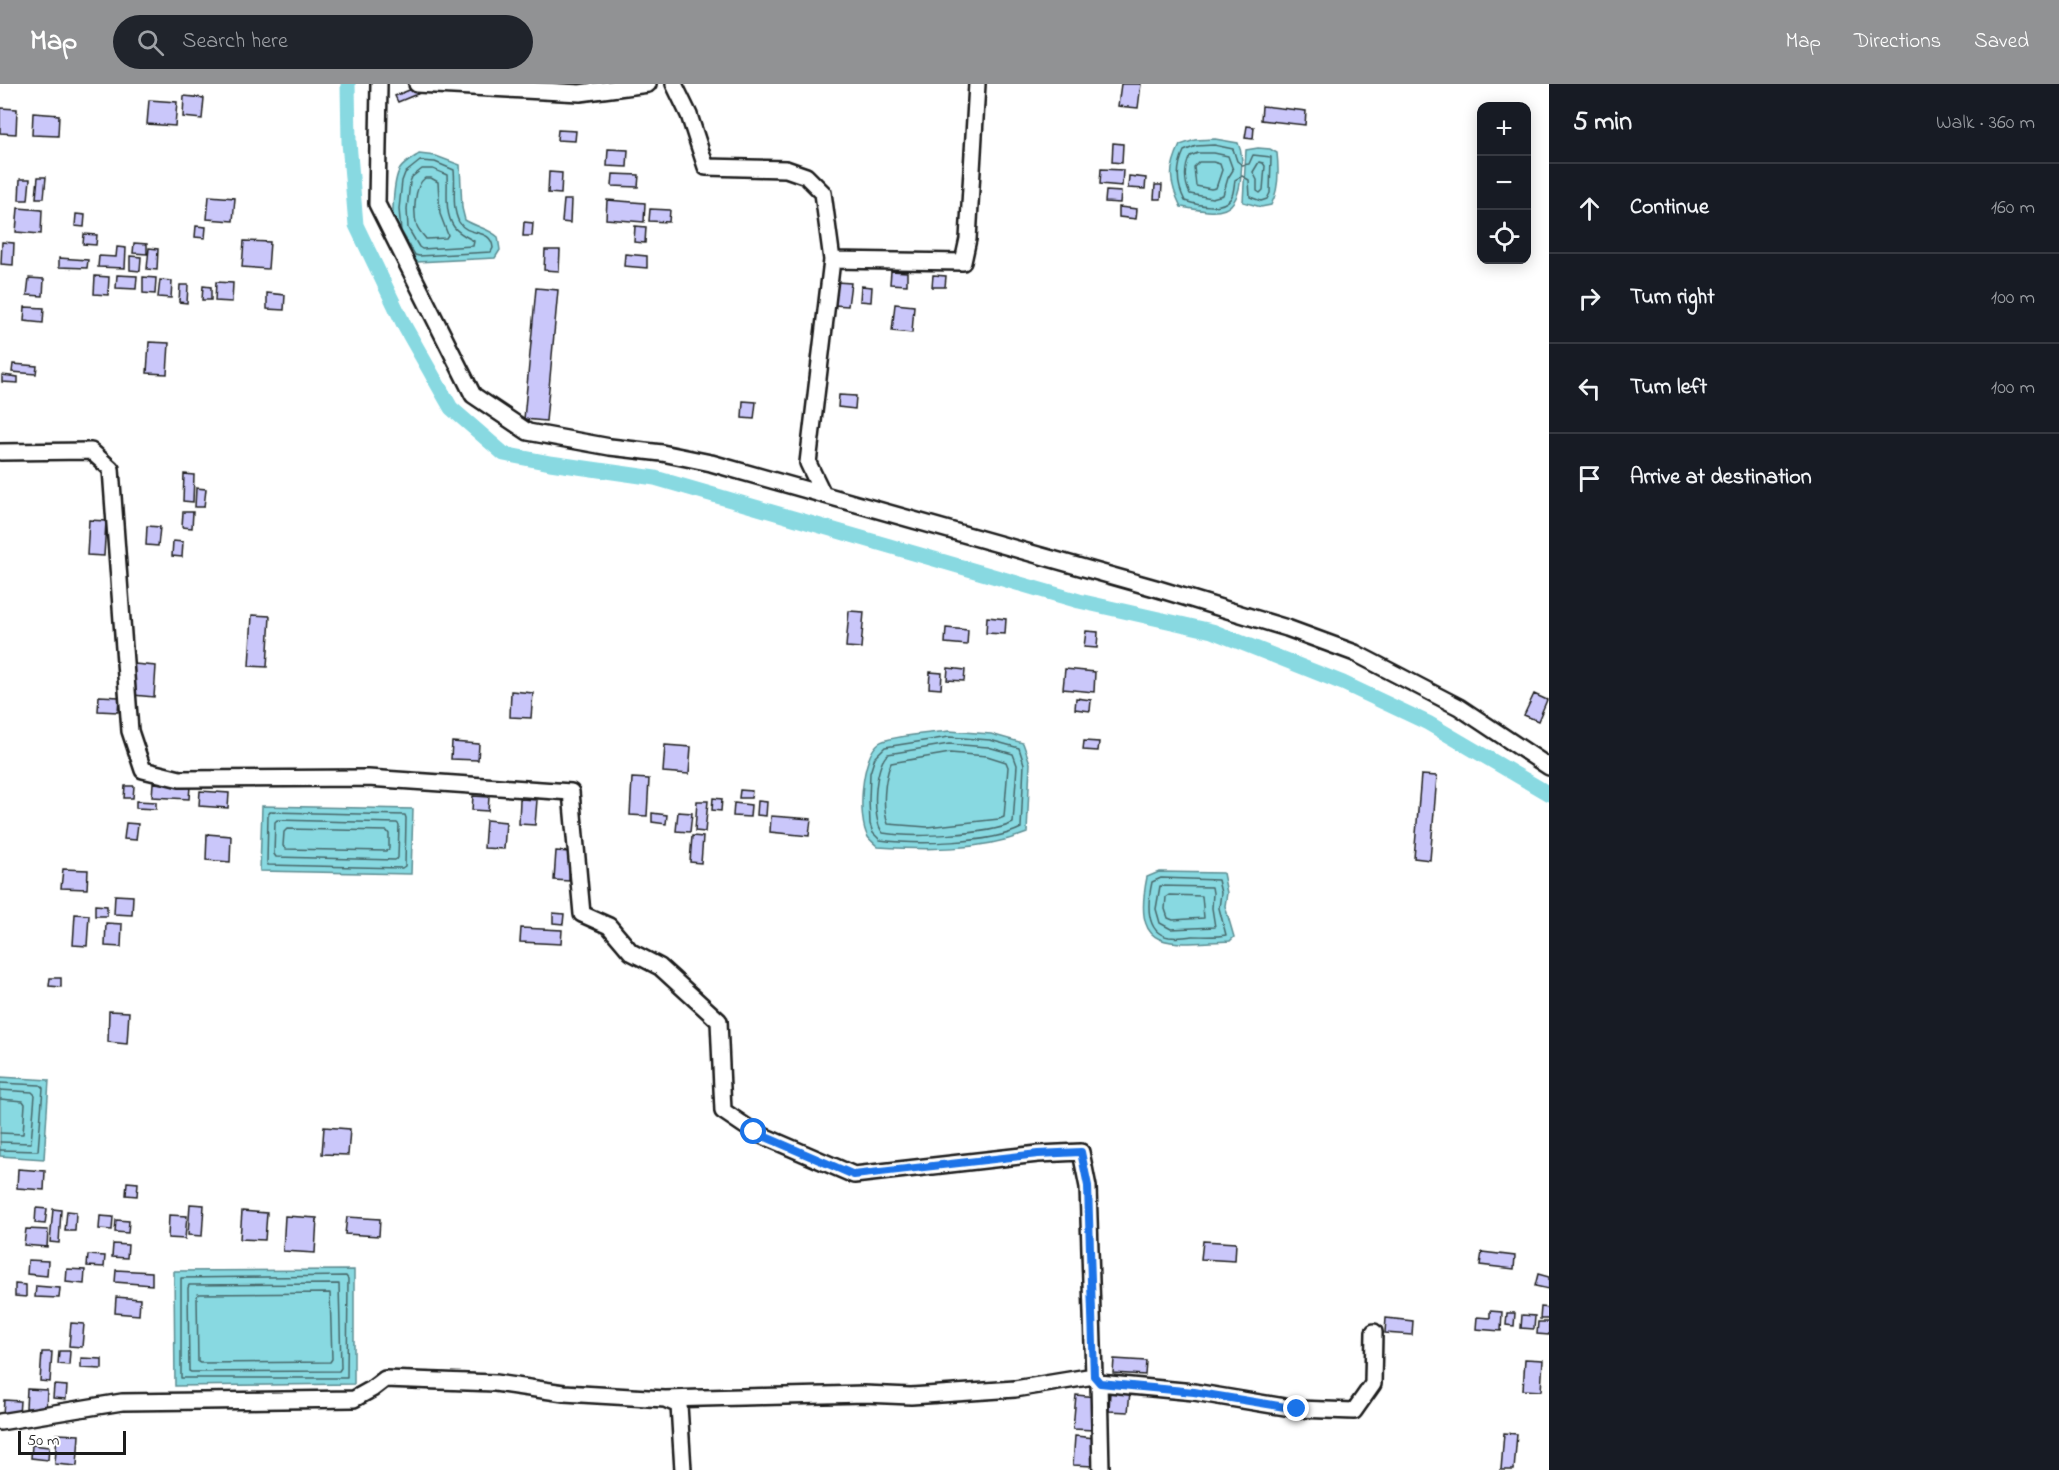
<!DOCTYPE html>
<html lang="en">
<head>
<meta charset="utf-8">
<style>
  body { margin:0; font-family:"Indie Flower",sans-serif; background:#20242c; color:#f1f3f6 }
  .controls { position:absolute; right:18px; top:18px; display:grid; overflow:hidden; border-radius:12px; box-shadow:0 3px 15px #0003 }
  .controls button { width:54px; height:54px; display:grid; place-items:center; padding:0; border:0; border-bottom:2px solid #363941; background:#171b24; color:#f1f3f6; font:30px sans-serif }
  .scale { position:absolute; left:18px; bottom:15px; width:108px; box-sizing:border-box; padding-left:6px; border:3px solid #1c1c1c; border-top:0; font-size:16px; line-height:21px; white-space:nowrap; color:#1c1c1c; -webkit-text-stroke:4px #fff; paint-order:stroke }
  .stop { position:absolute; width:18px; height:18px; margin:-14px; border:4px solid #1a73e8; border-radius:50%; background:#fff }
  .stop.end { background:#1a73e8; border-color:#fff; box-shadow:0 2px 6px #0008 }
  .list { margin:0; padding:0; list-style:none }
  h2 { display:flex; justify-content:space-between; align-items:center; height:78px; margin:0; padding:0 24px; font-size:26px }
  h2 small { font-size:20px; font-weight:400; color:#9ea1a6 }
  .list li { display:grid; grid-template-columns:39px 1fr auto; gap:18px; align-items:center; box-sizing:border-box; height:90px; padding:0 24px; border-top:2px solid #363941 }
  .list b { display:block; font-size:22px; white-space:nowrap }
  .list em { font-size:20px; font-style:normal; color:#9ea1a6 }
  .icon { flex:none; width:33px; height:33px; fill:none; stroke:currentColor; stroke-width:2; stroke-linecap:round; stroke-linejoin:round }
  .map { position:relative; flex:none; width:1549px; height:1386px; overflow:hidden }
  header { display:flex; align-items:center; gap:36px; box-sizing:border-box; height:84px; padding:0 30px; background:#919294; color:#fff }
  header strong { font-size:28px }
  nav { display:flex; gap:33px; margin-inline-start:auto; font-size:21px }
  .search { width:420px; height:54px; background:#20242c; display:flex; align-items:center; gap:15px; box-sizing:border-box; padding:0 21px; border-radius:33px; color:#9ea1a6; font-size:22px }
  main { display:flex }
  aside { flex:1; background:#171b24 }
  .map>svg:first-child { display:block }
  .water { fill:#88d9e1; stroke:#5d8d92; stroke-width:1.5 }
  .lines { fill:none; stroke-linecap:round; stroke-linejoin:round }
  .shore { stroke:#47686b; stroke-width:1.5 }
  .canal { stroke:#88d9e1; stroke-width:15 }
  .building { fill:#cac7fa; stroke:#1c1c1c; stroke-width:1.5 }
  .minor-casing { stroke:#1c1c1c; stroke-width:20 }
  .minor { stroke:#fff; stroke-width:15 }
  .route { stroke:#1a73e8; stroke-width:8 }
</style>
</head>
<body>
<header>
<strong>Map</strong>
<div class="search"><svg class="icon" aria-label="search" viewBox="0 0 24 24"><circle cx="10" cy="10" r="6"/><path d="M15 15l6 6"/></svg>Search here</div>
<nav><a>Map</a><a>Directions</a><a>Saved</a></nav>
</header>
<main>
<div class="map">
<svg width="1549" height="1386" viewBox="0 0 1549 1386">
  <rect width="100%" height="100%" fill="#fff"/>
  <filter id="ink" filterUnits="userSpaceOnUse"><feTurbulence type="fractalNoise" baseFrequency=".0167" numOctaves="2"/><feDisplacementMap in="SourceGraphic" scale="12" xChannelSelector="R" yChannelSelector="G"/><feConvolveMatrix kernelMatrix="1 2 1 2 8 2 1 2 1" color-interpolation-filters="sRGB"/></filter>
  <g filter="url(#ink)">
    <path class="water" d="M1215,55L1238,59C1243,70 1242,80 1241,91C1238,135 1216,129 1181,123C1169,98 1168,86 1180,61L1195,56Z
      M1258,64L1270,65L1277,69C1279,87 1279,106 1271,121L1261,123L1243,118L1246,66Z
      M419,70L436,72L460,81L462,124L465,136C476,143 488,144 498,153L500,166L495,174L417,178C408,175 399,159 395,149C391,137 393,96 400,85C404,79 413,74 419,70Z
      M949,647L991,650L1023,659L1030,679L1027,749C980,767 927,766 878,763C875,760 870,756 868,753C857,735 861,672 879,659C889,652 935,649 949,647Z
      M262,722L413,725L411,790L260,787Z
      M1159,788L1223,789L1227,809L1225,822L1234,853L1230,857C1171,859 1131,872 1147,793Z
      M0,993L49,996L44,1075L0,1072Z
      M354,1186V1300L175,1302L174,1187Z"/>
    <g class="lines">
      <path class="shore" d="M1214,61L1233,65L1237,77L1242,81L1249,80L1253,71L1271,73L1270,109L1267,115L1261,117L1250,113L1249,96L1242,92L1235,96C1234,101 1234,109 1231,114C1222,127 1197,121 1185,117C1176,100 1176,84 1184,67L1196,62Z
        M1198,69H1214L1228,72L1233,86L1228,94L1223,111L1212,114L1190,110C1184,98 1184,84 1190,72Z
        M420,77L435,78L454,86C456,102 451,122 459,138C468,154 491,143 493,164L491,168L419,172L415,171L401,147L399,125L402,97L405,89Z
        M1199,78H1213L1220,80L1222,86L1216,104L1211,105L1196,102L1194,83Z
        M1259,78L1263,79L1265,82L1263,106L1260,109L1257,107V96L1253,88Z
        M422,85H433L447,91C448,107 444,129 454,143C458,149 467,153 474,157L473,162L422,165L419,163L408,144L407,125L410,98L412,93Z
        M425,94H431L438,98L440,130L448,151L446,154L426,155C423,151 419,147 417,142C413,130 414,102 425,94Z
        M949,653L990,656L1019,664L1024,680L1021,744C990,760 914,761 880,756L873,749L870,740L869,716L870,689L875,673L885,663Z
        M949,660L988,663L1013,670L1017,681L1013,739C989,751 911,754 883,749C871,736 874,681 888,670Z
        M950,669L987,672L1006,678L1008,683L1004,733L999,735L927,743L888,740C882,723 884,696 891,679Z
        M270,728L405,731L406,734L405,782L402,784L268,781L267,778L268,731Z
        M277,736L397,739L399,741L398,774L395,776L276,773L274,770L275,738Z
        M287,745L387,747L389,750V765L386,767L286,765L283,762L284,748Z
        M1161,794L1218,796L1221,809L1219,824L1226,851C1215,853 1204,852 1193,852C1186,853 1177,854 1169,853C1144,849 1148,816 1152,798Z
        M1160,802L1212,803L1213,809L1212,824L1215,843L1171,845L1160,839L1156,825Z
        M1169,811L1202,812L1204,834L1173,836L1168,834L1165,825L1166,813Z
        M0,999L40,1001L43,1004L38,1067L0,1066
        M0,1006L32,1008L35,1011L31,1059L0,1058
        M0,1015L23,1017L25,1020L23,1050L0,1049
        M346,1192L348,1195L347,1294H181V1194Z
        M339,1200L341,1284L339,1287L191,1288L189,1287L188,1204L189,1201Z
        M330,1209L332,1275L330,1278L200,1279L198,1278L197,1213L198,1210Z"/>
      <path class="canal" d="M348,0L349,58L356,141L405,243L451,324L504,370L550,379L655,394L1079,517L1212,547L1343,599L1428,639L1549,710"/>
    </g>
    <path class="building" d="M1121,0H1141L1138,24L1118,22Z
      M419,2L422,8L398,18L395,12Z
      M184,12L204,14L202,35L183,33Z
      M149,16L177,18L175,42L147,40Z
      M1262,22L1306,27L1305,41L1261,36Z
      M0,24L17,25L16,50L0,49Z
      M33,29L59,31L58,52L32,51Z
      M1247,42L1254,43L1253,55L1245,54Z
      M558,46L576,47L575,57L557,56Z
      M1113,59L1123,60L1122,79L1112,78Z
      M608,65L628,66L627,83L607,82Z
      M1101,85L1123,86L1122,102L1100,100Z
      M549,88L562,89L561,110L548,109Z
      M613,90L639,91L638,103L612,102Z
      M1129,92L1146,94L1145,105L1128,104Z
      M38,93H46L44,114H36Z
      M20,95H30L28,116H19Z
      M1155,101H1162L1161,115H1154Z
      M1106,107L1121,108L1120,119L1105,118Z
      M209,112L235,114L233,137L207,135Z
      M564,116H571L570,139L562,138Z
      M607,116L645,119L644,138L606,135Z
      M1119,123L1137,125L1136,135L1119,133Z
      M18,124L42,126L41,150L16,148Z
      M650,125L670,126L669,138L649,137Z
      M76,130L85,131L84,143L75,142Z
      M524,138L533,139L532,152H523Z
      M196,142L206,143L205,154L195,153Z
      M635,142L646,143L645,159L634,158Z
      M84,150L97,151L96,161L83,160Z
      M244,157L270,158L268,185L242,183Z
      M2,158L14,159L13,181L1,180Z
      M134,159L147,160V170L133,169Z
      M117,163L126,164L125,184L98,183L99,172L116,173Z
      M149,164L158,165L157,186L147,185Z
      M545,166H560L559,187L544,186Z
      M625,170L647,172V184L624,182Z
      M130,172L141,173L140,187L130,186Z
      M59,174L88,176L87,184L59,183Z
      M891,187L907,188V201L890,200Z
      M117,191L137,192L136,205L116,204Z
      M933,191L946,192L945,203H932Z
      M95,192L109,193L108,211L94,210Z
      M143,193L156,194L155,210L143,209Z
      M29,194L44,195L43,212L27,211Z
      M160,196L172,197L171,214L158,213Z
      M216,198L233,199L232,218L215,217Z
      M836,198L851,199L848,222L834,221Z
      M180,201H188L187,219L179,218Z
      M203,202L211,203V216H202Z
      M861,202L872,203L871,218L860,217Z
      M536,204L558,206L546,337L524,335Z
      M267,209L285,211L284,226L267,225Z
      M895,220L914,222L912,249L892,247Z
      M25,223L44,224L43,239L24,237Z
      M149,258L169,259L167,290L147,289Z
      M13,280L37,282L36,290L12,288Z
      M2,291L18,293V299L2,298Z
      M839,311L856,312L855,325L838,323Z
      M743,317L756,318L754,335L742,334Z
      M184,390L194,391L193,418L183,417Z
      M196,404L206,405L204,423H195Z
      M183,428H193L192,444L182,443Z
      M89,436L106,437L104,472L87,471Z
      M147,442L160,443L158,462L146,461Z
      M173,457L183,458L182,473L172,472Z
      M849,527L864,528L861,564L846,563Z
      M252,531L270,532L267,583L249,582Z
      M987,533L1006,535L1005,550L986,549Z
      M946,544L968,546L967,561L945,559Z
      M1086,547L1098,548L1097,564L1084,563Z
      M134,580L156,582L154,613L133,611Z
      M948,584L965,586L964,597L947,596Z
      M1065,585L1095,588L1094,608L1063,605Z
      M930,588L942,589L941,605L929,604Z
      M511,607L533,609L531,634L510,633Z
      M1534,610L1547,616L1538,637L1524,631Z
      M99,612L119,613L118,628L98,627Z
      M1076,614L1091,616L1090,627L1075,625Z
      M1084,657L1099,658L1098,667L1083,666Z
      M452,658L479,660L478,676L451,675Z
      M665,661L691,663L689,690L663,688Z
      M1421,691L1437,692L1430,776L1414,774Z
      M632,694L649,695L647,732L630,731Z
      M153,699L190,702L189,715L152,713Z
      M125,702H134L133,714H124Z
      M740,706L752,707L751,714H739Z
      M200,707L229,709L228,724L199,722Z
      M473,712L489,713L488,727L472,726Z
      M713,714L722,715L721,727L712,726Z
      M520,715L537,716L535,741L519,740Z
      M136,717L156,718V725L136,724Z
      M697,717H708L705,748L695,747Z
      M758,717L767,718L766,732L757,731Z
      M734,719L751,721L750,733L733,732Z
      M678,728L692,729L690,748L676,747Z
      M652,729L667,731L666,740L652,738Z
      M771,732L811,735L809,752L770,748Z
      M486,736L506,738L504,765L484,764Z
      M126,739L138,740L136,756L124,755Z
      M207,750L231,752L230,778L206,776Z
      M692,752L703,753L701,779L690,778Z
      M556,767L570,768L569,797L554,796Z
      M63,785L88,786L87,805L61,804Z
      M115,811L133,812L132,831L114,830Z
      M95,821L107,822V832H95Z
      M553,829L564,830L563,840L553,839Z
      M75,830L89,831L87,862L73,861Z
      M106,839L122,840L121,863L105,862Z
      M521,844L562,846L561,860L520,858Z
      M50,894H61V903L49,902Z
      M109,927L129,928L127,960L108,958Z
      M324,1043L350,1045L348,1071L322,1070Z
      M18,1085L45,1087L44,1106L17,1104Z
      M127,1098L138,1099L137,1112L126,1111Z
      M190,1120L204,1121L202,1152L188,1151Z
      M36,1124L47,1125L45,1140L35,1139Z
      M53,1125L61,1126L59,1159L50,1158Z
      M67,1127L76,1128L75,1147H65Z
      M242,1127L267,1129L265,1156L240,1155Z
      M169,1131L187,1132L185,1155L168,1154Z
      M100,1132L113,1133L112,1146L99,1145Z
      M285,1132L317,1134L315,1169L283,1167Z
      M347,1133L380,1135L379,1152L345,1150Z
      M116,1136L129,1137L128,1149L115,1148Z
      M26,1145L48,1146L47,1163L24,1161Z
      M1203,1157L1236,1159L1235,1177L1201,1175Z
      M113,1160L128,1161L127,1174L112,1173Z
      M1482,1168L1515,1172L1514,1185L1480,1181Z
      M88,1171L105,1172L104,1183L87,1182Z
      M28,1176L48,1177L47,1192L27,1190Z
      M67,1185L85,1186L84,1200L66,1198Z
      M116,1186L152,1188V1201L115,1198Z
      M1538,1190L1549,1193V1205L1535,1202Z
      M15,1200L26,1201V1213L15,1212Z
      M36,1202L60,1204L59,1214L35,1213Z
      M116,1213L140,1215L139,1231L115,1229Z
      M1541,1223L1549,1224V1235H1540Z
      M1490,1227L1502,1228L1501,1247L1476,1245L1477,1233L1490,1234Z
      M1507,1229H1515L1514,1242L1506,1241Z
      M1522,1231L1535,1232L1534,1245L1521,1244Z
      M1386,1234L1413,1237L1412,1251L1385,1249Z
      M1538,1238H1549V1251L1537,1250Z
      M71,1239L84,1240L82,1263L69,1262Z
      M59,1267H70L69,1281L58,1280Z
      M42,1268H52L50,1298L40,1297Z
      M81,1274L102,1275V1285L81,1284Z
      M1114,1275L1146,1277L1145,1291L1113,1289Z
      M1525,1275L1543,1276L1541,1307L1523,1306Z
      M54,1301L67,1302L66,1315L53,1314Z
      M27,1305L47,1306L46,1326L26,1324Z
      M1110,1307L1130,1308L1128,1328L1109,1327Z
      M1076,1311L1097,1313L1094,1346L1073,1345Z
      M4,1316L20,1317L19,1331L3,1330Z
      M1504,1349L1517,1350L1514,1386H1501Z
      M57,1350L79,1351L77,1382L55,1380Z
      M1075,1352L1095,1354L1093,1382L1073,1381Z
      M32,1361L49,1363L48,1376L31,1374Z"/>
    <g class="lines">
      <defs>
        <path id="minor" d="M379,0L377,120L473,311L528,348L610,363L662,369L711,379L1155,504L1287,544L1355,569L1459,623L1549,683
          M417,0L580,9L648,0
          M674,0L689,31L706,83L786,85L806,92L823,109L832,176L808,379L823,410
          M832,176L963,178L968,155L977,0
          M0,368L91,367L111,385L130,647L143,686L180,695L368,694L571,708L582,830L609,842L631,868L660,883L719,937L723,1027L754,1048L854,1091L1038,1070L1081,1068L1088,1103L1094,1292L1015,1305L911,1312L864,1310L665,1315L564,1309L495,1299L385,1295L372,1305L354,1315L122,1318L0,1338
          M1094,1292L1099,1299L1101,1386
          M1099,1299L1194,1308L1297,1325L1354,1327L1373,1300L1374,1248
          M665,1315L679,1321L683,1386"/>
      </defs>
      <use href="#minor" class="minor-casing"/>
      <use href="#minor" class="minor"/>
    </g>
  </g>
  <g class="lines" filter="url(#ink)">
    <path class="route" d="M754,1048L854,1091L1038,1070L1081,1068L1088,1102L1094,1292L1100,1299L1194,1308L1297,1325"/>
  </g>
</svg>
<div class="controls">
<button>+</button>
<button>−</button>
<button><svg class="icon" aria-label="locate" viewBox="0 0 24 24"><circle cx="12" cy="12" r="6"/><path d="M12 2v4M12 18v4M2 12h4M18 12h4"/></svg></button>
</div>
<div class="scale">50 m</div>
<div class="stop" style="left:754px;top:1048px"></div>
<div class="stop end" style="left:1297px;top:1325px"></div>
</div>
<aside>
<h2>5 min<small>Walk · 360 m</small></h2>
<ul class="list">
<li><svg class="icon" aria-label="ahead" viewBox="0 0 24 24"><path d="M12 20V5M6 11l6-6 6 6"/></svg><div><b>Continue</b></div><em>160 m</em></li>
<li><svg class="icon" aria-label="right" viewBox="0 0 24 24"><path d="M7 20v-9h11M14 6l5 5-5 5"/></svg><div><b>Turn right</b></div><em>100 m</em></li>
<li><svg class="icon" aria-label="left" viewBox="0 0 24 24"><path d="M17 20v-9H6M10 6l-5 5 5 5"/></svg><div><b>Turn left</b></div><em>100 m</em></li>
<li><svg class="icon" aria-label="arrive" viewBox="0 0 24 24"><path d="M6 21V4h12l-3 4 3 4H6"/></svg><div><b>Arrive at destination</b></div></li>
</ul>
</aside>
</main>
</body>
</html>
